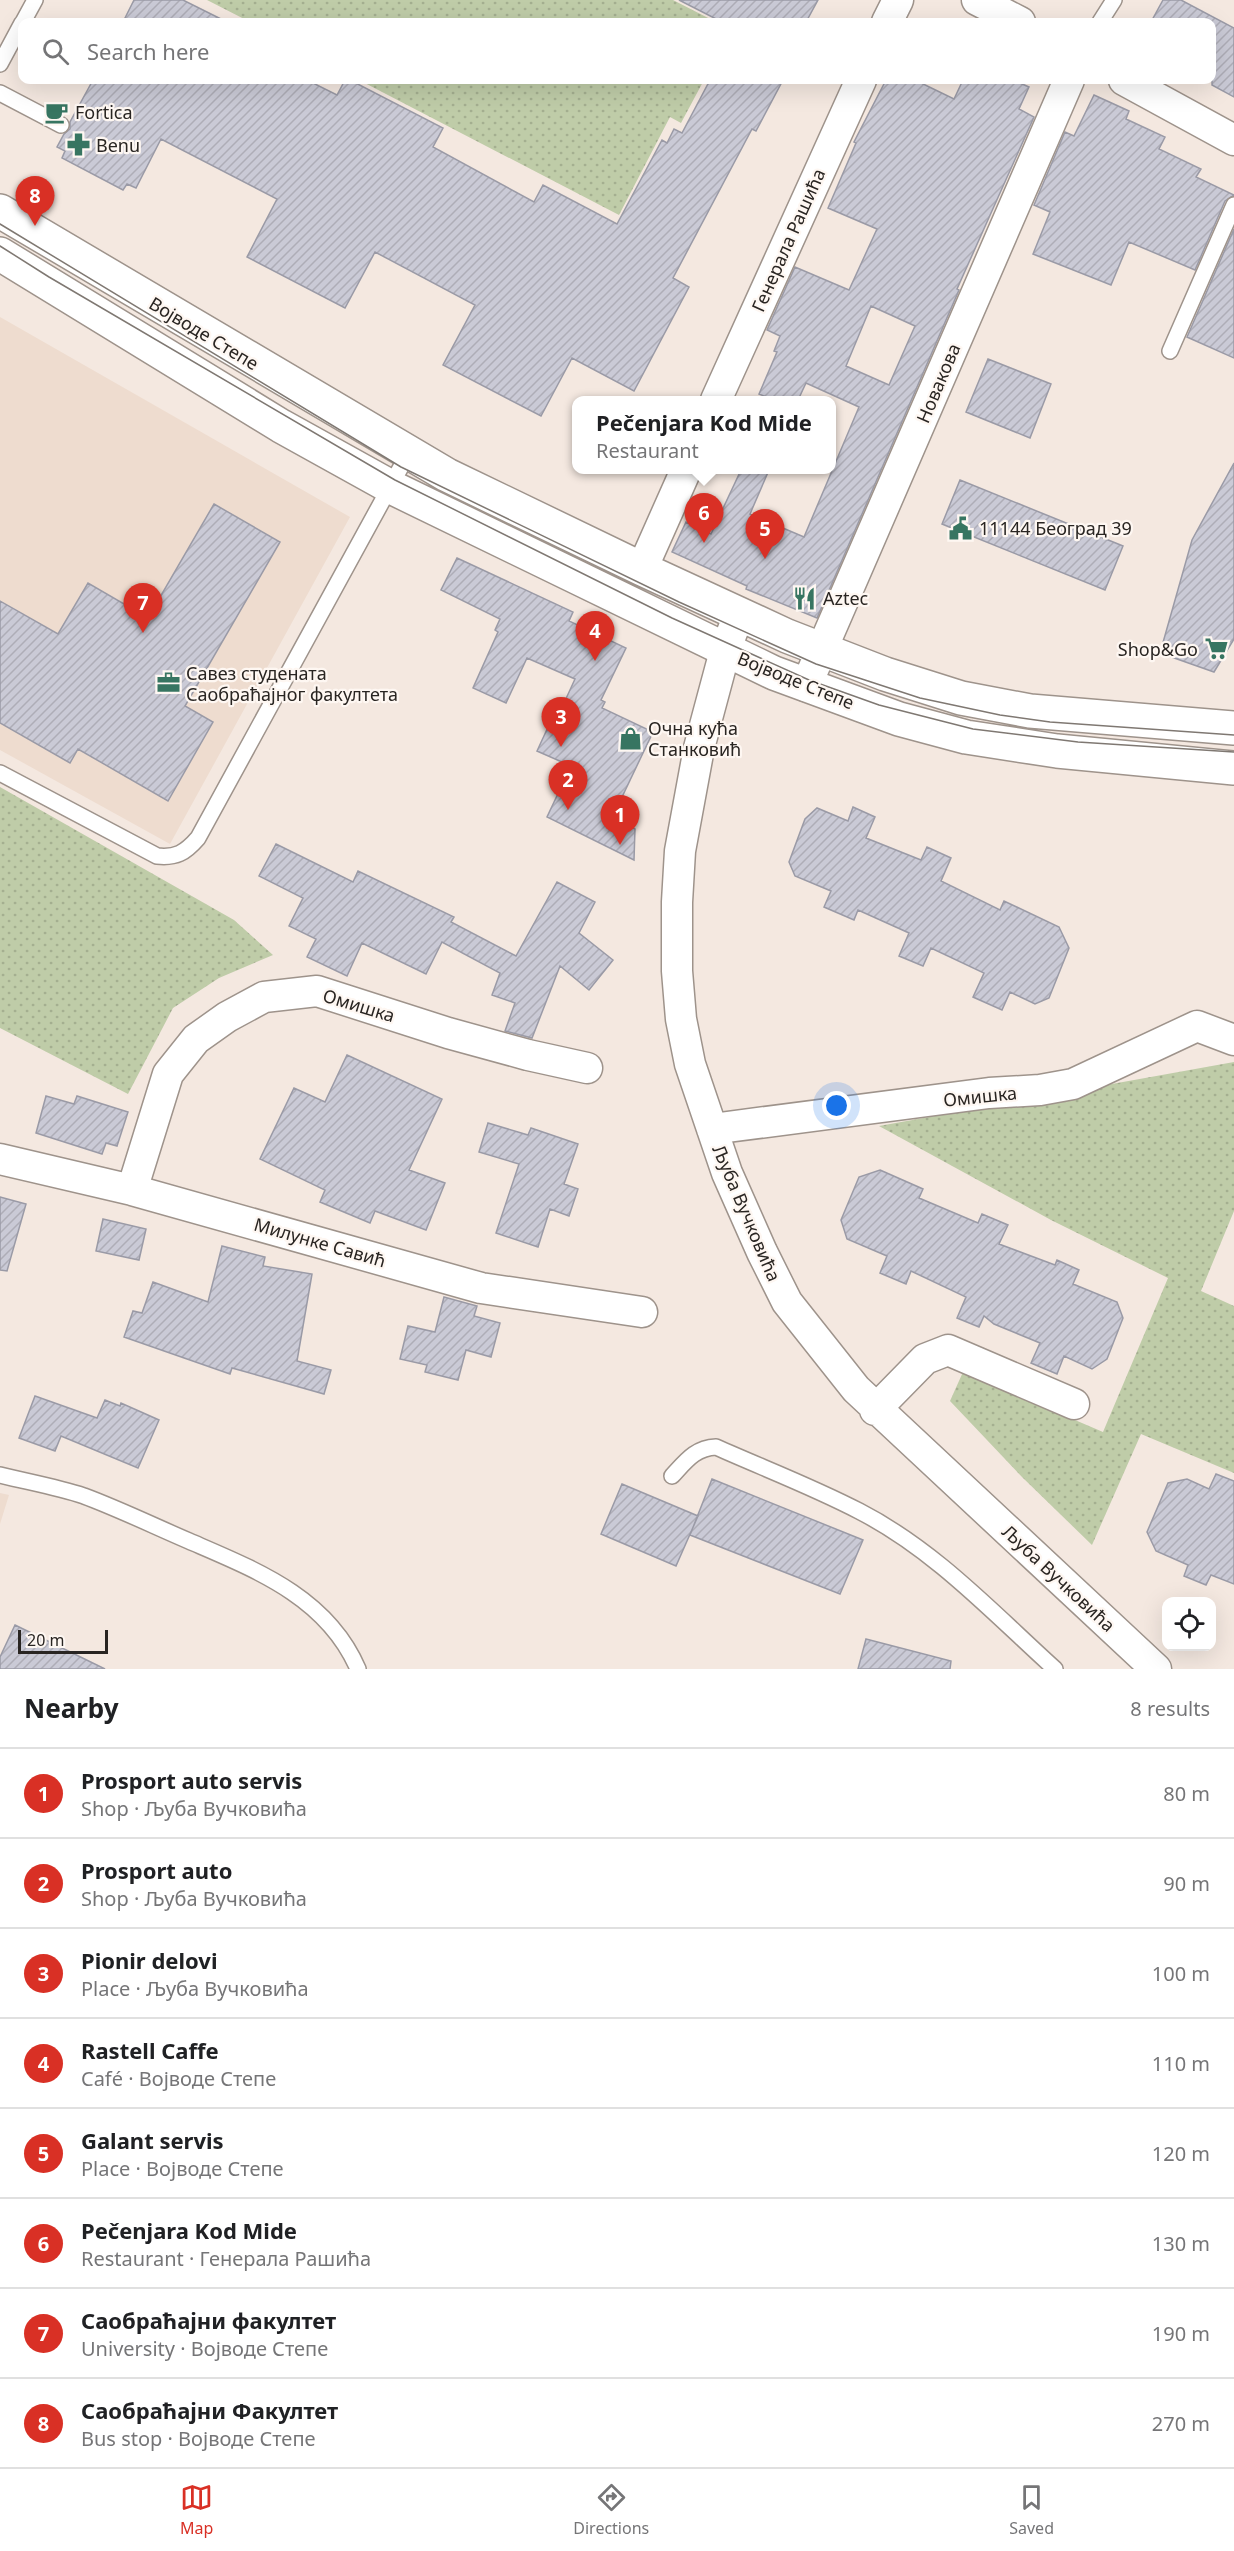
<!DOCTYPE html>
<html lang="en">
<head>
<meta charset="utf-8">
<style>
  body { margin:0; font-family:"Noto Sans",sans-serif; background:#f2f2f2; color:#202124 }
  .controls { position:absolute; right:18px; bottom:18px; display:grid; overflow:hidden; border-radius:12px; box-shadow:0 6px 24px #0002 }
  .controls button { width:54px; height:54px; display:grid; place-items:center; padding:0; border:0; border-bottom:2px solid #e0e0e0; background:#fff; color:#202124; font:30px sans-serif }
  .scale { position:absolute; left:18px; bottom:15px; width:90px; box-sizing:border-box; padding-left:6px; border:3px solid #292522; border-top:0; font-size:16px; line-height:21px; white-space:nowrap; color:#292522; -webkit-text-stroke:4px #fef7f2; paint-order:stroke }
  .you { position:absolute; left:837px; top:1106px; width:21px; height:21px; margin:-15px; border:4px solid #fff; border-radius:50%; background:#1a73e8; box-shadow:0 0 0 9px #1a73e833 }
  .badge { display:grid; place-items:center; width:39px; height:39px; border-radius:50%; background:#d93025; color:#fff; font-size:20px; font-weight:700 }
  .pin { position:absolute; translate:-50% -50px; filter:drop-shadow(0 2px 3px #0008) }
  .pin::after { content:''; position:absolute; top:32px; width:21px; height:18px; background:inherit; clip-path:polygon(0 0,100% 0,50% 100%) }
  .popup { position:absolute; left:572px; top:396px; width:264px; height:78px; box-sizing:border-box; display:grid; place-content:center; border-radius:12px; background:#fff; filter:drop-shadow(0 2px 4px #0005); font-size:20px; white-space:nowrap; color:#757577 }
  .popup b { font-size:22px; color:#202124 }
  .popup::after { content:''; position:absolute; left:50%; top:100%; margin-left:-12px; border:12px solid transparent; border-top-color:#fff }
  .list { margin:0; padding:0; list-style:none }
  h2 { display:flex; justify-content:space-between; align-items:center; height:78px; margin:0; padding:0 24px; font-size:26px }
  h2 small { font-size:20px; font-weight:400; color:#757577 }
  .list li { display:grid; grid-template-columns:39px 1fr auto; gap:18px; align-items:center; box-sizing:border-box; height:90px; padding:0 24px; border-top:2px solid #e0e0e0 }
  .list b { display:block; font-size:22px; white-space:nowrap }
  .list p { margin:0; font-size:20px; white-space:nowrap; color:#757577 }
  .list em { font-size:20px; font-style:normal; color:#757577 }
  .icon { flex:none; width:33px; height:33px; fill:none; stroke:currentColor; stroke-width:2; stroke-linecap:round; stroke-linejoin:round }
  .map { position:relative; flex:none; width:1234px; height:1669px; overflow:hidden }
  .search { position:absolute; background:#fff; box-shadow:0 6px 24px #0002; left:18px; right:18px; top:18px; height:66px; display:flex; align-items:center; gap:15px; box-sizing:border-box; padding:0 21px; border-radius:12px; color:#757577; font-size:22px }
  .sheet { height:798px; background:#fff }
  nav { display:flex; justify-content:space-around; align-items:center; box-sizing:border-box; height:84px; border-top:2px solid #e0e0e0; background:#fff; font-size:16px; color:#757577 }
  nav a { display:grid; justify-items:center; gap:3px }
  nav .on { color:#d93025 }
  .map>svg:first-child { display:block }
  .built { fill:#eedccf }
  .green { fill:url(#green-dots) }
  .building { fill:url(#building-hatch); stroke:#9a9aa6; stroke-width:1.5; fill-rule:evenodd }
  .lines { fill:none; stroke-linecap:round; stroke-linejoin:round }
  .lane-casing { stroke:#9e938b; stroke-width:18 }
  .street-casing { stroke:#9e938b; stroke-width:33 }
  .secondary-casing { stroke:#9e938b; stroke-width:36 }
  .lane { stroke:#fff; stroke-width:15 }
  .street { stroke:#fff; stroke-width:30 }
  .secondary { stroke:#fff; stroke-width:33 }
  .tram { stroke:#7f7872; stroke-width:1.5 }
  .labels { text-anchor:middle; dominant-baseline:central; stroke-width:4.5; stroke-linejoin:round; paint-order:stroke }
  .poi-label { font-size:18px; fill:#292522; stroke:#fef7f2; text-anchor:start }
  .street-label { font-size:18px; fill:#292522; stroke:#fef7f2 }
</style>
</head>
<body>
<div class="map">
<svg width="1234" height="1669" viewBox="0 0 1234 1669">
  <defs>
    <pattern id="green-dots" width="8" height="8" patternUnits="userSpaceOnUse" patternTransform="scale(1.5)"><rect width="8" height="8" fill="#bfcca8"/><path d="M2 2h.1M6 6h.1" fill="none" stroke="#a4af90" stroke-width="1.8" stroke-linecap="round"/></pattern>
    <pattern id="building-hatch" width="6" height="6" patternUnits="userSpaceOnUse" patternTransform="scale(1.5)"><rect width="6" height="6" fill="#cacad6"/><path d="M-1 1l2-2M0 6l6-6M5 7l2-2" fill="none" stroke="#aeadb7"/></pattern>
  </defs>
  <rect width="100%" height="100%" fill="#f4e8e0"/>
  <path class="built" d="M0,317L350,517L170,844L0,750Z
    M0,1493L9,1495L0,1524Z"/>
  <path class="green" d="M207,0H673L716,22H250Z
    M359,80H704L681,123L670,117L619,215Z
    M0,787L234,920L273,955L219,978L173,1008L128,1094L0,1028Z
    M1234,1062V1211L1201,1291L1234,1306V1473L1141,1434L1092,1545L1022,1477L950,1401L963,1372L1103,1432L1168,1278L1051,1220L879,1126Z"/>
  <path class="building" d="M134,0H183L227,22H123Z
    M679,0H818L806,22H722Z
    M1163,0H1181L1234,28V97L1212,85V22H1151Z
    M93,80H307L337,95L345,80H350L443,128L433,147L534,202L543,185L617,224L662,140L667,143L674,129L682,133L710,80H783L756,131L752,129L673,278L689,287L634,391L572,358L541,416L443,365L475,305L375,252L345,308L247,257L277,199L161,139L136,188L127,184L123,190L62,158L65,151L57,147L64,134L70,129V122Z
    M886,80H915L954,99L963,80H1013L1029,87L1019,109L1034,117L957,289L959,290L817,618L746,589L747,586L672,552L686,522L711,534L741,470H769L750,514L804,537L859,407L806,383L798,400H774L759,394L777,352L774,351L780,336L767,330L795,267L849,290L877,229L828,208L856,143L854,142ZM871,306L915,326L889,385L846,366Z
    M1094,95L1129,111L1126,119L1165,137L1159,149L1201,169L1196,177L1234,195L1225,201L1195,270L1129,242L1111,285L1033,254L1050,212L1034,205L1065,132L1074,136Z
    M1234,229V358L1187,337Z
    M988,359L1051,384L1030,438L966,412Z
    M1234,463V639L1214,672L1160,653L1192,540Z
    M960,480L1123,546L1105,590L942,524Z
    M214,504L280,542L185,706L213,722L168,801L78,749L70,763L0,723V601L58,634L88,583L148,618Z
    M457,558L573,612L569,621L626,648L601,700L605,702L602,708L653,732L613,816L635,829L634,860L547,817L571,766L537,751L549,725L553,727L575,679L527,658L506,703L473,688L498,632L495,630L500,619L441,590Z
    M853,807L875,817L866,838L921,860L927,847L951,858L941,881L1000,910L1004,901L1059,927L1069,948L1049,998L1035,1004L1010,992L1002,1010L973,997L984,973L931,948L923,966L899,956L909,933L858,910L854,920L824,907L831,891L795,876L789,862L805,819L817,808L848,821Z
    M276,844L353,882L358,871L454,917L451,922L516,956L557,882L595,902L579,933L613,960L589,990L560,966L532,1038L505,1031L515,1003L492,995L500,973L442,942L426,974L362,943L347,976L307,957L316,939L289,926L303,898L259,876Z
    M347,1055L442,1099L409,1170L445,1183L426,1230L375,1211L370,1223L320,1202L325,1190L260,1159L294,1088L325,1102Z
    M46,1096L74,1104L77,1096L128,1112L117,1146L106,1143L102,1154L36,1133Z
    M488,1123L528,1135L531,1128L578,1144L564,1184L578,1189L569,1216L550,1209L538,1247L496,1233L519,1164L479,1152Z
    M880,1170L923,1189L919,1198L978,1223L982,1214L1008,1225L999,1244L1055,1265L1057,1260L1079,1270L1073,1284L1117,1302L1123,1318L1107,1359L1092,1369L1064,1356L1057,1374L1031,1363L1040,1343L994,1324L984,1316L979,1327L957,1318L966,1297L911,1271L906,1284L880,1273L887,1256L847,1239L841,1220L859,1177Z
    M0,1197L26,1204L7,1271L0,1270Z
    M103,1219L146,1229L139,1260L96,1251Z
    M222,1246L265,1257L263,1266L312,1274L297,1361L331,1370L324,1394L232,1368L230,1374L124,1337L133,1311L142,1313L153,1282L208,1302Z
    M444,1297L477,1306L474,1316L500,1323L491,1357L466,1350L458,1380L425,1372L427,1365L400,1359L408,1326L435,1332Z
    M35,1396L97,1418L105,1400L120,1406L121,1403L159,1420L138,1468L61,1436L55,1451L19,1438Z
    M1216,1474L1234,1481V1584L1211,1575L1206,1585L1184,1576L1188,1565L1156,1551L1147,1532L1168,1483L1187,1479L1209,1489Z
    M712,1479L863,1540L840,1594L690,1535Z
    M622,1484L698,1516L676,1566L601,1534Z
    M15,1625L105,1669H0V1657Z
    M866,1639L951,1661L950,1669H858Z"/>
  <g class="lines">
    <defs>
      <path id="lane" d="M23,22L35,0
        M1100,22L1114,0
        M0,64L22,23
        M0,93L61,125
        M1170,351L1234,205
        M0,773L157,856C176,858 185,853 198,838L408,454
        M0,1475C28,1482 57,1487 84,1496C119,1509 154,1526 189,1541C256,1570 327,1597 358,1669
        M672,1476C686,1461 695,1448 716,1447C763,1468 813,1487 859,1511C935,1550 993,1613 1055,1669"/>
      <path id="street" d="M977,0L1020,22
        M887,22L898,0
        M1124,80L1234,140
        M716,400L861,80
        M642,569L686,470
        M739,614L725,651L699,748L680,851L677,902V971L681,1019L690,1064L727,1173L762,1252L787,1302L856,1389L1156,1669
        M806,686L1069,80
        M712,1129L989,1093L1040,1090L1073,1084L1197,1026L1234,1040
        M0,1159L132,1190L481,1288L642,1312
        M132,1190L168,1074L196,1039L227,1017L264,997L317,991L448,1033L528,1055L587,1068
        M875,1410L925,1359L948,1350L1074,1404"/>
      <path id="secondary" d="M0,211L447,475L642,569L787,636L885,674L961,698L1030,711L1234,728
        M0,254L281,426L391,487L774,673L899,719L966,737L1057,751L1234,768"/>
    </defs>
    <use href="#lane" class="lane-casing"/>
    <use href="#street" class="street-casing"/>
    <use href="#secondary" class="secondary-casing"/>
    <use href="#lane" class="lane"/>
    <use href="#street" class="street"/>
    <use href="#secondary" class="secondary"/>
    <path class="tram" d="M0,224L401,467L679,602L816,664L920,698L1000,715L1050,722L1234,735
      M0,246L49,277L395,480L672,618L809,680L879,705L973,729L1078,742L1234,752"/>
  </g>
  <defs>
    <symbol id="cafe-bare" viewBox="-9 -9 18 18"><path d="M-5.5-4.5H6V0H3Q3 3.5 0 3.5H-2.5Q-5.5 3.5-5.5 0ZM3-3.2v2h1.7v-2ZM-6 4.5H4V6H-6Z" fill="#377561" stroke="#fef7f2" stroke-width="2.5" paint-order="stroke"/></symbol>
    <symbol id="pharmacy-bare" viewBox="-9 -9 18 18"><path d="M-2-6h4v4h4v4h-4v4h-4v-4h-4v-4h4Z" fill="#377561" stroke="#fef7f2" stroke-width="2.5" paint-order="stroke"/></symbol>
    <symbol id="civic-bare" viewBox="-9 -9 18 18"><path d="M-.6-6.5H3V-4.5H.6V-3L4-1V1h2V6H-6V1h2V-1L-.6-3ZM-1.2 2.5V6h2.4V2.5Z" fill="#377561" stroke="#fef7f2" stroke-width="2.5" paint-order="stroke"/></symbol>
    <symbol id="restaurant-bare" viewBox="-9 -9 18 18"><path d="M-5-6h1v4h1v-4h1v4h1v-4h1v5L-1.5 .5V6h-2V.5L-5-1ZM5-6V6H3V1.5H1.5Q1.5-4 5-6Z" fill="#377561" stroke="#fef7f2" stroke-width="2.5" paint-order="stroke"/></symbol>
    <symbol id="supermarket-bare" viewBox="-9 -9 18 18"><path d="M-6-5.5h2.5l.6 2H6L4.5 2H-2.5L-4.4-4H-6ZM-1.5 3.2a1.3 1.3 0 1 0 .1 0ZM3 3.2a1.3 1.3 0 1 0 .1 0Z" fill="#377561" stroke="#fef7f2" stroke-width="2.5" paint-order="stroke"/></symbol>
    <symbol id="office-bare" viewBox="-9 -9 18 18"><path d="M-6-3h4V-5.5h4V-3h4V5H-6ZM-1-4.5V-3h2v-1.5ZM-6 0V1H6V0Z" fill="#377561" stroke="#fef7f2" stroke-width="2.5" paint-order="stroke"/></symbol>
    <symbol id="shop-bare" viewBox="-9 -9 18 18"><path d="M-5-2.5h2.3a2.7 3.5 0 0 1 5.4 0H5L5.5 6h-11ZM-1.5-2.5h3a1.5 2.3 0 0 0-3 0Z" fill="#377561" stroke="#fef7f2" stroke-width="2.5" paint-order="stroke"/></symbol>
  </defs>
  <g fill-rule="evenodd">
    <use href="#cafe-bare" x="40" y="96" width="33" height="33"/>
    <use href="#pharmacy-bare" x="62" y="128" width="33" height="33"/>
    <use href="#civic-bare" x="944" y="512" width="33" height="33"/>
    <use href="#restaurant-bare" x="788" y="582" width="33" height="33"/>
    <use href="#supermarket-bare" x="1200" y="632" width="33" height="33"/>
    <use href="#office-bare" x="152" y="666" width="33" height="33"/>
    <use href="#shop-bare" x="614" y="722" width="33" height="33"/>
  </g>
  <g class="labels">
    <g class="poi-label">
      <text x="75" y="112">Fortica</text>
      <text x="96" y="145">Benu</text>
      <text x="979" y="528">11144 Београд 39</text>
      <text x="823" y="598">Aztec</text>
      <text x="1198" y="649" text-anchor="end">Shop&amp;Go</text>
      <text x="186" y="673">Савез студената<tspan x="186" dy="21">Саобраћајног факултета</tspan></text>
      <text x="648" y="728">Очна кућа<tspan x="648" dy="21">Станковић</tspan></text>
    </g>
    <g class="street-label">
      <text transform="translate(788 240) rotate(-66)">Генерала Рашића</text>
      <text transform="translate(204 333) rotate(31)">Војводе Степе</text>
      <text transform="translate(938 383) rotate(-67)">Новакова</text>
      <text transform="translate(796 680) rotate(22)">Војводе Степе</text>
      <text transform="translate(359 1005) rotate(17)">Омишка</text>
      <text transform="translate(980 1096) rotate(-6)">Омишка</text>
      <text transform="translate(747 1213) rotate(67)">Љуба Вучковића</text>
      <text transform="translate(320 1242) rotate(16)">Милунке Савић</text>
      <text transform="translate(1059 1578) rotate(43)">Љуба Вучковића</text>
    </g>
  </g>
</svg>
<div class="controls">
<button><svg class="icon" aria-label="locate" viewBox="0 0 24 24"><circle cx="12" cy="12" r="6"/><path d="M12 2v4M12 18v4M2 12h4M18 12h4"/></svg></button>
</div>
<div class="scale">20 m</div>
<div class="you"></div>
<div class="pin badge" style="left:620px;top:845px">1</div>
<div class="pin badge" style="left:568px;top:810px">2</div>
<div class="pin badge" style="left:561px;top:747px">3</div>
<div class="pin badge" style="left:595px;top:661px">4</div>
<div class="pin badge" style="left:765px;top:559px">5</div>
<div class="pin badge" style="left:704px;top:543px">6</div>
<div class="popup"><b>Pečenjara Kod Mide</b>Restaurant</div>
<div class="pin badge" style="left:143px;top:633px">7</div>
<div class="pin badge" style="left:35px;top:226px">8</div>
<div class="search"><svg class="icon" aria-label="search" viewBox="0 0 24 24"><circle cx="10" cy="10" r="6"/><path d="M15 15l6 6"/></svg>Search here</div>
</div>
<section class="sheet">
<h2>Nearby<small>8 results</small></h2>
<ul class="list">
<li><span class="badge">1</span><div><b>Prosport auto servis</b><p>Shop · Љуба Вучковића</p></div><em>80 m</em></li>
<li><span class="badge">2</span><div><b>Prosport auto</b><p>Shop · Љуба Вучковића</p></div><em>90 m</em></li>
<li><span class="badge">3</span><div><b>Pionir delovi</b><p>Place · Љуба Вучковића</p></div><em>100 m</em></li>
<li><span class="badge">4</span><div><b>Rastell Caffe</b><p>Café · Војводе Степе</p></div><em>110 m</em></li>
<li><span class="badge">5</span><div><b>Galant servis</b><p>Place · Војводе Степе</p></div><em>120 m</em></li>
<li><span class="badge">6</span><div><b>Pečenjara Kod Mide</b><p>Restaurant · Генерала Рашића</p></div><em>130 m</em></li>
<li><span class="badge">7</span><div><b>Саобраћајни факултет</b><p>University · Војводе Степе</p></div><em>190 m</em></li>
<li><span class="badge">8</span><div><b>Саобраћајни Факултет</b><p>Bus stop · Војводе Степе</p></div><em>270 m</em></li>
</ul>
</section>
<nav>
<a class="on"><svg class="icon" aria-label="map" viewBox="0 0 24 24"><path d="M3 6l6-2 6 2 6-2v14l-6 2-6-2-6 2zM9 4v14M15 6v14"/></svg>Map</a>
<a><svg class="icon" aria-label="directions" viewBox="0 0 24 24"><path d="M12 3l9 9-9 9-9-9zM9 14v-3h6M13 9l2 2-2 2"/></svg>Directions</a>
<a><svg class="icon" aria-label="saved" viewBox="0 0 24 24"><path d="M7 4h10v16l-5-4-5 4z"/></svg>Saved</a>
</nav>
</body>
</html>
